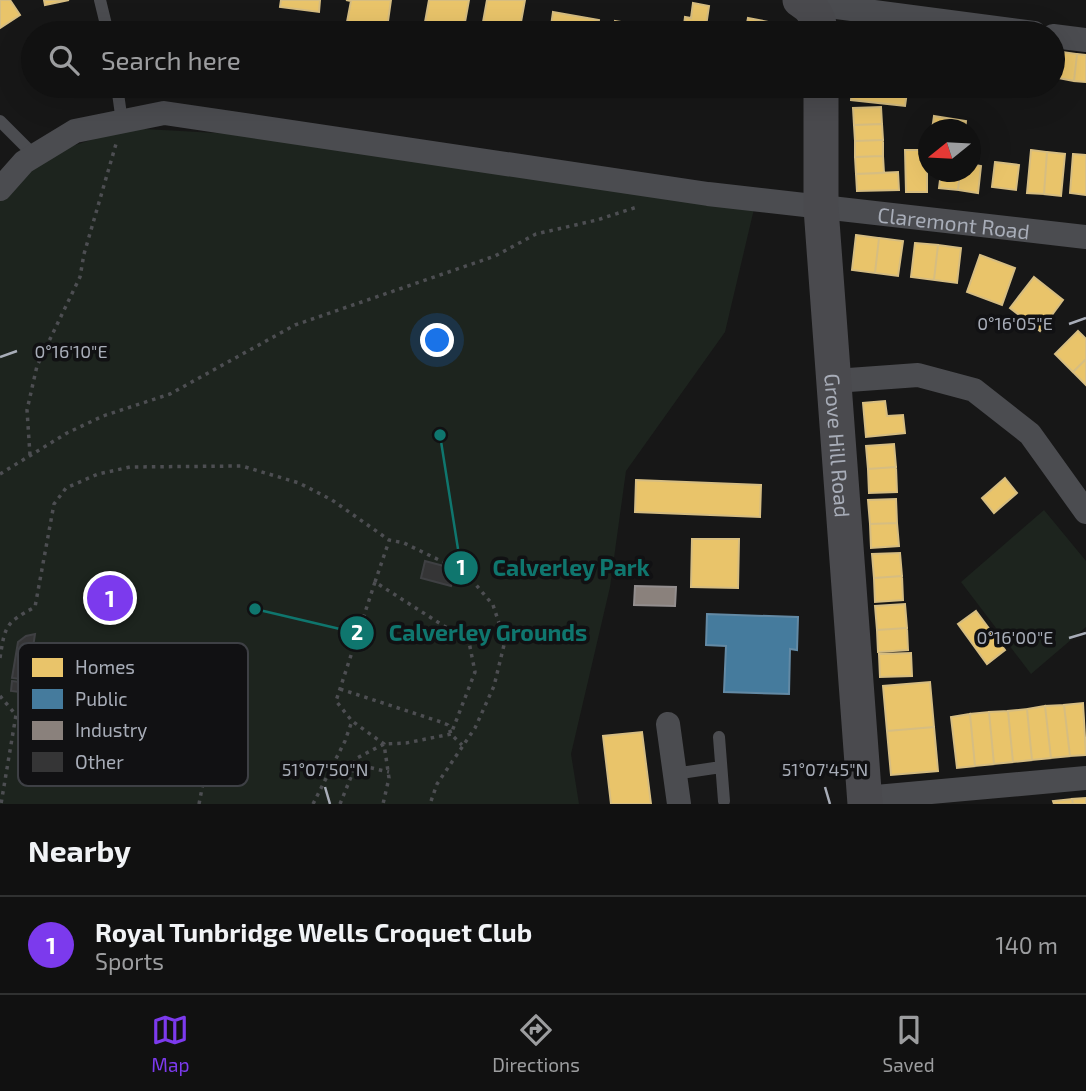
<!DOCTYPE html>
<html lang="en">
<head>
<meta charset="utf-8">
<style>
  body { margin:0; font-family:"Exo 2",sans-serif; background:#1a1a1a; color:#f1f3f6 }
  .compass { position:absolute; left:918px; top:119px; width:63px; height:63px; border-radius:50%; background:#111; box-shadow:0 7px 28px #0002; rotate:252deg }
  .you { position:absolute; left:438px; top:341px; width:24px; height:24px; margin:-18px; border:5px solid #fff; border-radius:50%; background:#1a73e8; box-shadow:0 0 0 10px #1a73e833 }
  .badge { display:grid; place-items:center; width:46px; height:46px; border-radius:50%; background:#7c3aed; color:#fff; font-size:23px; font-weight:700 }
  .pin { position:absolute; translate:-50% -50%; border:4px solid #fff; box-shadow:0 2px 7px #0006 }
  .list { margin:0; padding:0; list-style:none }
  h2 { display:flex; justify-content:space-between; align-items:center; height:91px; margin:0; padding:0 28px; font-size:30px }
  h2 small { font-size:23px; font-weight:400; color:#9c9d9f }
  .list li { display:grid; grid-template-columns:46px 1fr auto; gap:21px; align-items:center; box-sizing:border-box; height:98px; padding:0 28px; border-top:2px solid #303131 }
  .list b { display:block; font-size:26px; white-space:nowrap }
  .list p { margin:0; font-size:23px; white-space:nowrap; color:#9c9d9f }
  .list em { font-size:23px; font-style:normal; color:#9c9d9f }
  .icon { flex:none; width:38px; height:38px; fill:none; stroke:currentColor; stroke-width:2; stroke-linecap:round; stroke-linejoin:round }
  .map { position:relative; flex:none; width:1086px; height:804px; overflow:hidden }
  .search { position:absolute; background:#111; box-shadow:0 7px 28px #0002; left:21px; right:21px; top:21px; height:77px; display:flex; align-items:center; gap:18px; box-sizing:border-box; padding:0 24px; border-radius:38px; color:#9c9d9f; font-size:26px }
  .sheet { height:189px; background:#111 }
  nav { display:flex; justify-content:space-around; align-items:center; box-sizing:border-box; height:98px; border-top:2px solid #303131; background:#111; font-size:19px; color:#9c9d9f }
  nav a { display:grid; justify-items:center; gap:4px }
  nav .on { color:#7c3aed }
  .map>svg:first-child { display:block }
  .green { fill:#1d241e }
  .homes { fill:#e9c46a; stroke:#d6bd81; stroke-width:2 }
  .public { fill:#457b9d; stroke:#638aa5; stroke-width:2 }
  .industry { fill:#8a817c; stroke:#938e8e; stroke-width:2 }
  .building { fill:#353536; stroke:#3f4043; stroke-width:2 }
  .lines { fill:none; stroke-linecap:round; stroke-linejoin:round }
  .path { stroke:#4d4e52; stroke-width:3.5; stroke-dasharray:3.5 5; stroke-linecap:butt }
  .service { stroke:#4b4c50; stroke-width:12 }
  .minor { stroke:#4b4c50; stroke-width:24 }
  .secondary { stroke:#4a4a4e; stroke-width:35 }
  .ticks { fill:none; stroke:#a8adb8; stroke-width:2.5 }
  .labels { text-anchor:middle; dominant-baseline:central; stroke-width:7; stroke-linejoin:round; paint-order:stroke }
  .street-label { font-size:21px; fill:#a8adb8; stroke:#111113 }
  .key { fill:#111113; stroke:#3e4045; stroke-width:2 }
  .key-label { font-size:19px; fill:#a8adb8 }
  .ticks-label { font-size:18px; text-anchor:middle; fill:#a8adb8; stroke:#111113; stroke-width:7; stroke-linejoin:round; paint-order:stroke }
  .leader { fill:none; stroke:#0f766e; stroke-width:2.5 }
  .callout-dot { fill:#0f766e; stroke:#111113; stroke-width:2.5 }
  .mark-label { font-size:21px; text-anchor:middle; font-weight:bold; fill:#fff }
  .callout-label { font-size:23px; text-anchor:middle; font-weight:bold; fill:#0f766e; stroke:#111113; stroke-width:7; stroke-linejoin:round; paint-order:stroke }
</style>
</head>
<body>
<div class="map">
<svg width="1086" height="804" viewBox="0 0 1086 804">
  <rect width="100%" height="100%" fill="#171717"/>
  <path class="green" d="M126,128L234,134L754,209L725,332L626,471L610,587L571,754L579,804H0V195L40,157Z
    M1044,510L1086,561V627L1031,674L961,582Z"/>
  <path class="homes" d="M0,0H10L20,15L0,28Z
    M44,0H69L45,5Z
    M281,0H320L319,12L280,7Z
    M346,0H391L387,28L347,22L351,1Z
    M429,0H469L463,33H423Z
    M487,0H525L519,33H481Z
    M693,3L709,6L705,33H683L685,17L691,18Z
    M553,12L599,20L597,33H550Z
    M748,18L779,24L778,33H745Z
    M862,18L909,25L908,33H860Z
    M615,21L652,27L651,33H613Z
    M1053,50L1062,52L1058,78H1053Z
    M1062,52L1077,54L1074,81L1058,78Z
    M1077,54L1086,55V82L1074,81Z
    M744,86H767L766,96L745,92L746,86Z
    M852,86L907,92L905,106L851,100Z
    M855,86H908L907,92Z
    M881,107L882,124L854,125L853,108Z
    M934,116L966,121L965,130H932Z
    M882,124L883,140L855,141L854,125Z
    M883,140V156L855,157V141Z
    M905,150H927V192H906Z
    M1031,150L1047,152L1044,194L1027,193Z
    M1047,152L1065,154L1061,196L1044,194Z
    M1073,154L1086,155V195L1070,193Z
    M883,156L884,173L856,174L855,157Z
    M995,162L1019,165L1016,190L992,187Z
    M970,164L981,166L978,193L958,190L960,172H970Z
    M898,172L899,190L857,191L856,174Z
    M941,172H960L958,190L939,188Z
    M856,235L879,238L875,273L852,270Z
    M879,238L903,241L898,276L875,273Z
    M915,243L938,245L934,280L911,277Z
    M938,245L961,248L957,283L934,280Z
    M980,255L1015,268L1002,305L967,292Z
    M1034,277L1063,300L1040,331L1010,308Z
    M1078,331L1086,339V359L1073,372L1055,354Z
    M1086,359V385L1073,372Z
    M885,401L887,416L903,415L905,433L866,437L863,403Z
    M894,444L896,467L868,469L866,446Z
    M896,467L897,492L869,493L868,469Z
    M1005,478L1017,493L994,513L982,498Z
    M636,480L761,485L760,517L635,512Z
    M896,499L897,523L870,524L868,500Z
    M897,523L899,546L871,548L870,524Z
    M692,539H739L738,588L691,587Z
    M900,553L902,576L874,578L872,554Z
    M902,576L903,600L875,602L874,578Z
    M905,604L907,628L877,630L875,606Z
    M976,611L1005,650L987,664L958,624Z
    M907,628L908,650L878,652L877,630Z
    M911,653L912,676L880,677L879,654Z
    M930,682L934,727L887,731L883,686Z
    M1083,703L1086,755L1070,756L1064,705Z
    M1064,705L1070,756L1051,758L1045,706Z
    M1045,706L1051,758L1032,760L1027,709Z
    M1027,709L1032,760L1013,762L1008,711Z
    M1008,711L1013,762L994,764L989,712Z
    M989,712L994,764L975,766L970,714Z
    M970,714L975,766L957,768L951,717Z
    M934,727L938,771L891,775L887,731Z
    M642,732L651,804H611L603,736Z
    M1086,798V804H1073L1072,799Z
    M1072,799L1073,804H1054L1053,801Z"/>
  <path class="public" d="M707,614L798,617L797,650L790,649L789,694L724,692L726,646L706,645Z"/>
  <path class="industry" d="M635,586L676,587L675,606L634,605Z"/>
  <path class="building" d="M425,561L455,569L451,586L421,578Z
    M35,634L28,680L12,678L18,642L26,636Z
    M12,681L28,683L27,693L11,691Z"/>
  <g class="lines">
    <path class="path" d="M30,455L27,410L37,366L80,277L84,254L116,144
      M0,474L67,433L103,416L170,394L295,325L495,256L536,234L597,220L637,207
      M375,582L389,541
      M0,658C5,626 5,623 35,607L54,504L66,488L98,474L130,467L242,466L299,483L332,500L389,540L404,543L466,573L493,605L505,641L494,686L475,728L437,784L430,804
      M340,689L441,722L448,725L451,734L462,745
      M0,696L16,715L1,804
      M354,764L389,772
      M199,804L222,685
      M313,804L345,741L352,721
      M340,804L351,777L355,759L384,744L406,743L451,734L475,672L469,642L375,582L336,701L352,721L384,744L389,778L383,804"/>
    <path class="service" d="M100,0L108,33
      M117,86L122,122
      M0,121L34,155
      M719,737L724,801
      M674,774L721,767"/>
    <g class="minor">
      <path d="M812,0V7L829,6L1034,33"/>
      <path d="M1053,36L1086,40"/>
      <path id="s1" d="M0,189L24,162L75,131L164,113L708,194L1086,237"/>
      <path d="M835,381L918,375L974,390L1030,434L1086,512"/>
      <path d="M668,724L679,804"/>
      <path d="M865,798L1086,778"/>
    </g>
    <g class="secondary">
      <path d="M800,0C812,7 820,18 820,33"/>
      <path id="s2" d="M821,86V208L865,804"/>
    </g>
  </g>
  <path class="ticks" d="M1069,324L1086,318M0,357L17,351M1069,638L1086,633M325,787L330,804M825,787L830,804"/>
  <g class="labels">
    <g class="street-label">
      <text stroke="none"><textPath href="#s1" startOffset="984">Claremont Road</textPath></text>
      <text stroke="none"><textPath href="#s2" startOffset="360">Grove Hill Road</textPath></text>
    </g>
  </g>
  <rect x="18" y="643" width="230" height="143" rx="10" class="key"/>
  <rect x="32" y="658" width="31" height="19" fill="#e9c46a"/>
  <rect x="32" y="689" width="31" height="20" fill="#457b9d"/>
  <rect x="32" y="721" width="31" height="19" fill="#8a817c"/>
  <rect x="32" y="752" width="31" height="20" fill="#353536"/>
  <g class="key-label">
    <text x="75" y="674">Homes</text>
    <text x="75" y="706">Public</text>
    <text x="75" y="737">Industry</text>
    <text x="75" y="769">Other</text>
  </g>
  <g class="ticks-label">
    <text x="1015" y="330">0°16'05"E</text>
    <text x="71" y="358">0°16'10"E</text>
    <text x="1015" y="644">0°16'00"E</text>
    <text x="325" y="776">51°07'50"N</text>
    <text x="825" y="776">51°07'45"N</text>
  </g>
  <path class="leader" d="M440 435L461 568M255 609L357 633"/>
  <g class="callout-dot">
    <circle cx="440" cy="435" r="7"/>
    <circle cx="255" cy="609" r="7"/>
    <circle cx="461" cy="568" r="18"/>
    <circle cx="357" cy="633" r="18"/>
  </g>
  <g class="mark-label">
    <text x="461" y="575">1</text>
    <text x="357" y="640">2</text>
  </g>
  <g class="callout-label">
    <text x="571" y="576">Calverley Park</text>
    <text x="488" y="641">Calverley Grounds</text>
  </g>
</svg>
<svg class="compass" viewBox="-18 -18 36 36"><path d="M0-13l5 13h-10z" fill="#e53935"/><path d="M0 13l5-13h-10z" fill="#9c9d9f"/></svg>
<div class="you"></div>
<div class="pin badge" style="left:110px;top:598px">1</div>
<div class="search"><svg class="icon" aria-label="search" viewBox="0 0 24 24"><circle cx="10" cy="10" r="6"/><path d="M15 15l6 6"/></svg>Search here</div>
</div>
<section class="sheet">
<h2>Nearby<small></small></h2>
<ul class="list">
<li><span class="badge">1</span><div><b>Royal Tunbridge Wells Croquet Club</b><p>Sports</p></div><em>140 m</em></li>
</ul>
</section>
<nav>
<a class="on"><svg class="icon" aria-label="map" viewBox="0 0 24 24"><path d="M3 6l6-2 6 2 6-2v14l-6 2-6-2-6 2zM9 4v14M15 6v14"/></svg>Map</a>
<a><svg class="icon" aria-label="directions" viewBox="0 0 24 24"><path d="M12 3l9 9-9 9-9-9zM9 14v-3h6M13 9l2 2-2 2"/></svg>Directions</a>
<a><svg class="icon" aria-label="saved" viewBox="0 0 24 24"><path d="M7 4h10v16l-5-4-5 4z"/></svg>Saved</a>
</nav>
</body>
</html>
